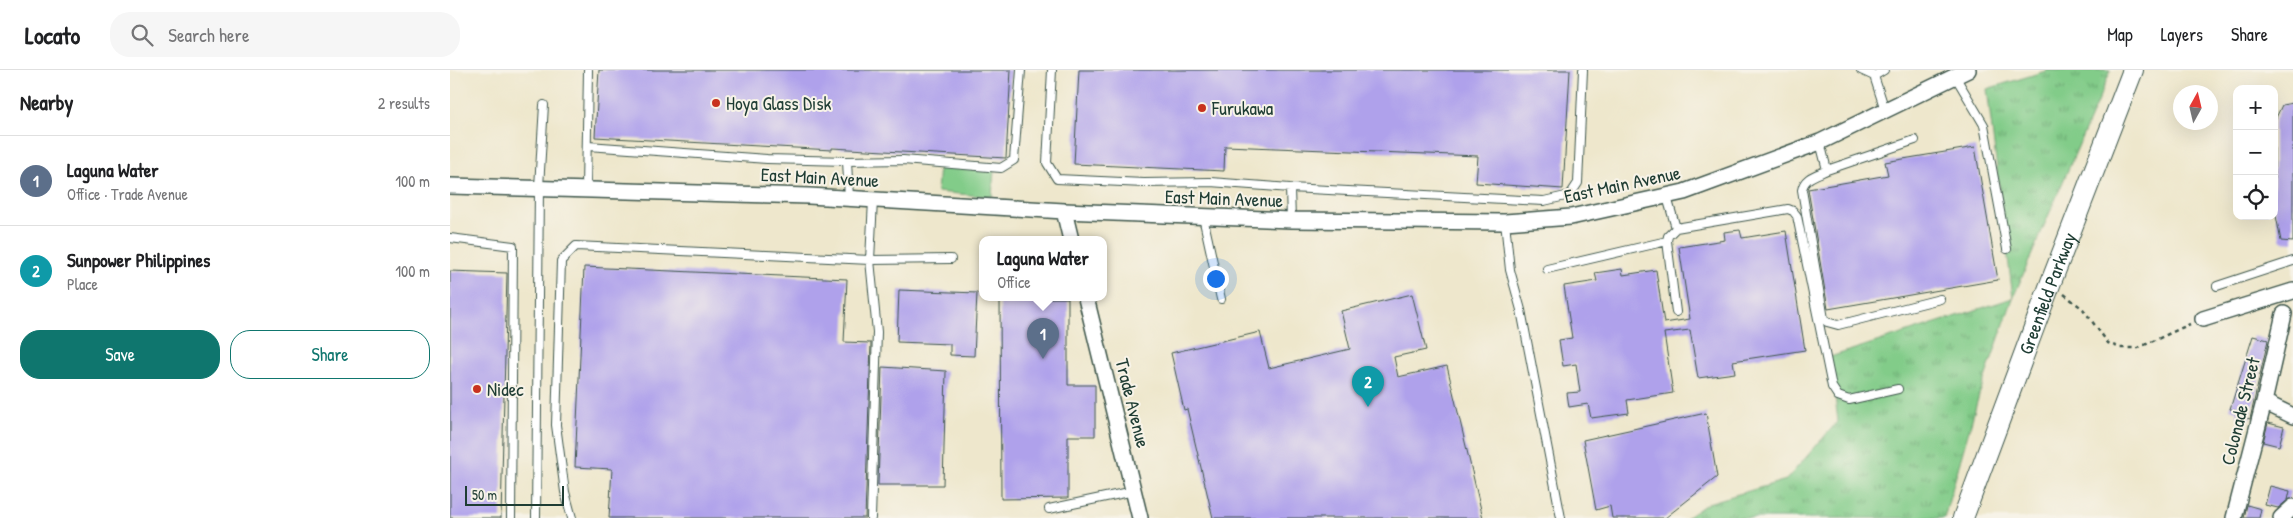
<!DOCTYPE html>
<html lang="en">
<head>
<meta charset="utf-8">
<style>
  body { margin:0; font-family:"Patrick Hand",sans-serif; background:#f6f6f6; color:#202124 }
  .controls { position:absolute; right:15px; top:15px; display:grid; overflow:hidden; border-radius:10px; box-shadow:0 5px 20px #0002 }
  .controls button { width:45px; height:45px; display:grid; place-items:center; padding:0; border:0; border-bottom:1px solid #e0e0e0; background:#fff; color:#202124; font:25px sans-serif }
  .compass { position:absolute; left:1723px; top:15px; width:45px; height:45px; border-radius:50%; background:#fff; box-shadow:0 5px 20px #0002; rotate:8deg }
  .scale { position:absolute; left:15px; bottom:12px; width:99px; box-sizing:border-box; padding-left:5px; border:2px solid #1f3d34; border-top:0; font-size:14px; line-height:18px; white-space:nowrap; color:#1f3d34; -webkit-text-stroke:4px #f7f3e8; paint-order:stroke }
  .you { position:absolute; left:765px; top:208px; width:18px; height:18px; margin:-12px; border:4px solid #fff; border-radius:50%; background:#1a73e8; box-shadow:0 0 0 8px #1a73e833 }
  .badge { display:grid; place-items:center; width:32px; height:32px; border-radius:50%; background:#0f766e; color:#fff; font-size:16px; font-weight:700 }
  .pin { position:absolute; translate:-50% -41px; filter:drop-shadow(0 1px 2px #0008) }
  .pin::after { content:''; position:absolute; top:26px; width:18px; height:15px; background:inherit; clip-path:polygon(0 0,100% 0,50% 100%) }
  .popup { position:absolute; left:529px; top:166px; width:128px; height:65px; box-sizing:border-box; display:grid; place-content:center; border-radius:10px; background:#fff; filter:drop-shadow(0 1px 4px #0005); font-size:16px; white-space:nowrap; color:#757577 }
  .popup b { font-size:19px; color:#202124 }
  .popup::after { content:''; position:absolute; left:50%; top:100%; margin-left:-10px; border:10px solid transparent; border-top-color:#fff }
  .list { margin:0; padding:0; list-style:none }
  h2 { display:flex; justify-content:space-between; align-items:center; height:65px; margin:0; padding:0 20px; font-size:21px }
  h2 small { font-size:16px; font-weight:400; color:#757577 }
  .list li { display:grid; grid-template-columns:32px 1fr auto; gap:15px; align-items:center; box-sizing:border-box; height:90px; padding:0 20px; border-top:1px solid #e0e0e0 }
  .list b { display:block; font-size:19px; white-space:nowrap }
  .list p { margin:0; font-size:16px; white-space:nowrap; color:#757577 }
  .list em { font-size:16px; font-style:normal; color:#757577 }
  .actions { display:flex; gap:10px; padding:15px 20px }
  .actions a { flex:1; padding:11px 0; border:1px solid #0f766e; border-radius:20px; text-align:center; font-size:18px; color:#0f766e }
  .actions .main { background:#0f766e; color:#fff }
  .icon { flex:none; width:28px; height:28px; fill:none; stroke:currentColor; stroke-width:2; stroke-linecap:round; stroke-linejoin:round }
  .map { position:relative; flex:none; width:1843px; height:448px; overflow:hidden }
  header { display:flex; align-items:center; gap:30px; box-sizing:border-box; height:70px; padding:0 25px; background:#fff; border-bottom:1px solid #e0e0e0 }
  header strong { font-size:24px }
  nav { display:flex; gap:28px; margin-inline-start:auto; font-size:18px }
  .search { width:350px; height:45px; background:#f6f6f6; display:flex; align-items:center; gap:12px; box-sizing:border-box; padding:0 18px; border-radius:20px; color:#757577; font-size:19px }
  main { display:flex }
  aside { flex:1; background:#fff }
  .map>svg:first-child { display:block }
  .grass { fill:url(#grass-tufts); stroke:#50845e }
  .green { fill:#82cc89; stroke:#50845e }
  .building { fill:#afa1eb }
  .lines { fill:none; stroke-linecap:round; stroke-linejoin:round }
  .lane-casing { stroke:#3e564b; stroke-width:10 }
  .street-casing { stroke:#3e564b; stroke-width:18 }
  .secondary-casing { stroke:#3e564b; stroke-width:22 }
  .path { stroke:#3e564b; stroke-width:2.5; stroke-dasharray:4 4; stroke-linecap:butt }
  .lane { stroke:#fff; stroke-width:8 }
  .street { stroke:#fff; stroke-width:15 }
  .secondary { stroke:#fff; stroke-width:20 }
  .poi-dot { fill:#c8321e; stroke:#f7f3e8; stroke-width:2 }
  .labels { text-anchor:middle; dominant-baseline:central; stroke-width:4; stroke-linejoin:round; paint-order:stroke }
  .poi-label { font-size:19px; fill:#1f3d34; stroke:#f7f3e8; text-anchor:start }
  .street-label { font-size:19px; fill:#1f3d34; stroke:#f7f3e8 }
</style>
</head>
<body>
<header>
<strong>Locato</strong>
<div class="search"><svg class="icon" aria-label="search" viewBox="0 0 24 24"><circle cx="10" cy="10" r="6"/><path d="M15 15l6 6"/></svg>Search here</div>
<nav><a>Map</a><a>Layers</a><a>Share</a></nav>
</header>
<main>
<aside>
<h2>Nearby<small>2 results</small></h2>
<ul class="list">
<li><span class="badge" style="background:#5c6f8a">1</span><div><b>Laguna Water</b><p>Office · Trade Avenue</p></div><em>100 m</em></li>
<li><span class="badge" style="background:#0f9aa8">2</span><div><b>Sunpower Philippines</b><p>Place</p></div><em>100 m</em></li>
</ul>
<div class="actions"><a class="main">Save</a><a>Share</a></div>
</aside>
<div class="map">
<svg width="1843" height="448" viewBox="0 0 1843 448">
  <defs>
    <pattern id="grass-tufts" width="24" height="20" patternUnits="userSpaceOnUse" patternTransform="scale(1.25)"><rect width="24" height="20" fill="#82cc89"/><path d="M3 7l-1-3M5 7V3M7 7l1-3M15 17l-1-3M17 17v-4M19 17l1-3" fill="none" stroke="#6aa771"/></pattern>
  </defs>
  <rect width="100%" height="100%" fill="#f7f3e8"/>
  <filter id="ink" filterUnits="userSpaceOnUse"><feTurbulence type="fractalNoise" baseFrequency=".02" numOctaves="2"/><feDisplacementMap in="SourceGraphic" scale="10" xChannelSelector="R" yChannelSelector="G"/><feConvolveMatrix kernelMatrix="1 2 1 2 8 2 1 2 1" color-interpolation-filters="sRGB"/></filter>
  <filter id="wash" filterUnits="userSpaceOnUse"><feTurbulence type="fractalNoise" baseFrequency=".0096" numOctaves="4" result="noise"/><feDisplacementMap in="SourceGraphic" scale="20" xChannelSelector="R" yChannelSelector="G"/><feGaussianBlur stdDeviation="1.12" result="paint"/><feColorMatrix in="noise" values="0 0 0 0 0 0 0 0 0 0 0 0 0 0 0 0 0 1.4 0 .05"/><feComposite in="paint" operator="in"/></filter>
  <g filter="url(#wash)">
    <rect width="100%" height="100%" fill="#eee7cc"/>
    <path class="grass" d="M1599,0H1661L1563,228L1529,325L1494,448H1236L1258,433L1336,410L1388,351L1380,287L1563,228L1537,19Z"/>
    <path class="green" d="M489,95L544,99L542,127L487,122Z"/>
    <g id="blocks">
      <path class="building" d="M149,0H561L556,88L382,78V80L145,67Z
        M629,0H1120L1113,119L1026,113L1028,86L775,76L774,101L624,94Z
        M1843,33V172L1831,171L1824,136V52L1832,35Z
        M1525,77L1548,210L1378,239L1358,119L1438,105L1435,92Z
        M1290,160L1292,168L1336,161L1355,280L1283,291L1285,303L1248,308L1240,260L1214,263L1223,323L1177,330L1179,343L1141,348L1138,334L1119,337L1117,323L1130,322L1126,294L1113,296L1109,270L1122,268L1114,216L1147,211L1145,203L1172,199L1173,205L1206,200L1214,253L1240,249L1229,177L1275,170L1274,162Z
        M134,197L397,209L394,272L421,273L415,448H159L162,399L125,397Z
        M0,201L57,203L51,448H0Z
        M449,220L527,223L524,286L500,285V274L447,272Z
        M962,224L976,280L944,287L948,307L997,296L1033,448H763L737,339L734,340L721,283L810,262L819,298L900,279L891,241Z
        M550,228H618V315H645V366H618V428L551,429Z
        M1803,266L1818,270L1800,349L1786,345L1787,341L1780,339Z
        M432,297L496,301L493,415H428Z
        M1256,343L1267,407L1215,448H1162L1160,436L1146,440L1133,370Z
        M1818,353L1834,357L1829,376L1813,372Z
        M1820,416L1840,421L1838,430L1828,438L1815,435Z
        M1797,435L1811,439L1809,448H1794Z"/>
    </g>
  </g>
  <g filter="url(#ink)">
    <use href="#blocks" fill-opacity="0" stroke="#3e564b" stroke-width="1"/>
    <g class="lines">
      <defs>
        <path id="lane" d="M602,0L597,93L607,109L694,113L760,112L840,118L1094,131L1120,125L1128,113L1133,0
          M1411,0L1424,6L1435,40
          M1424,6L1434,0
          M1505,6L1534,55L1557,179
          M1370,72L1377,100L1465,70
          M138,76L317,89L397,91L453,90L551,98L564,90L571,0
          M397,91L399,128
          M1377,100C1367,105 1354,107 1352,120L1374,249L1377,252L1388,255L1490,229
          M840,118L841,150
          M136,119L138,0
          M1217,127L1226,158L1218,166L1217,171L1226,242
          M753,147L771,229
          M1055,152L1060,200L1071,240L1111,448
          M1226,158L1338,139L1343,141L1347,146L1382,317L1388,326L1399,330L1448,319
          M0,168L63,176L61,448
          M1097,199L1217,171
          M1767,216L1843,191
          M599,439L684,421
          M86,448L89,117L94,35
          M122,448L115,422L106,355L111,191L126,176L420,190L501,189
          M421,448L427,262L420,190L423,130"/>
        <path id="street" d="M0,116L359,126L614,141L841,150L1055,152L1121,147L1234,122L1370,72L1518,0
          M614,141L621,170
          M636,228L690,448
          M1753,249L1843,221
          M1814,332L1843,346
          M1784,448L1814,332L1834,244
          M1831,448L1843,437"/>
        <g id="secondary">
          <path id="s1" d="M1513,448L1601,212L1683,0"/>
        </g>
      </defs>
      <use href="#lane" class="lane-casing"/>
      <use href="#street" class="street-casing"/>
      <use href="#secondary" class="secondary-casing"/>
      <path class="path" d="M1614,224L1633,239L1658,273L1670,278H1688L1740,254"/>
      <use href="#lane" class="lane"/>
      <use href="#street" class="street"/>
      <use href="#secondary" class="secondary"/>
    </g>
  </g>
  <g class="poi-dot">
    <circle cx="266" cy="33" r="5"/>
    <circle cx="752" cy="38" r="5"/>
    <circle cx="27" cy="319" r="5"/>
  </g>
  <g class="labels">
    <g class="poi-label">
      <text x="276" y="33">Hoya Glass Disk</text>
      <text x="762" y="38">Furukawa</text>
      <text x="37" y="319">Nidec</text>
    </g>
    <g class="street-label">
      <text transform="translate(370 107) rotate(3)">East Main Avenue</text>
      <text transform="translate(1172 114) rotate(-12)">East Main Avenue</text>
      <text transform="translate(774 128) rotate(2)">East Main Avenue</text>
      <text stroke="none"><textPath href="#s1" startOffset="240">Greenfield Parkway</textPath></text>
      <text transform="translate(683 333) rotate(76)">Trade Avenue</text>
      <text transform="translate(1790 341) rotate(-76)">Colonade Street</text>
    </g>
  </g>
</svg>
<div class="controls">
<button>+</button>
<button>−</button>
<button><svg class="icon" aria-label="locate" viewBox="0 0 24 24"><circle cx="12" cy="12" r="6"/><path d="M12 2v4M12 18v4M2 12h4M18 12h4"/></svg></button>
</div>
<svg class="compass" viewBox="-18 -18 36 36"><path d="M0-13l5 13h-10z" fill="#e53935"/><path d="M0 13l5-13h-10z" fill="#757577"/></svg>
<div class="scale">50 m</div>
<div class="you"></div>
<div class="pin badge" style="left:593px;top:289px;background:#5c6f8a">1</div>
<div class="popup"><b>Laguna Water</b>Office</div>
<div class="pin badge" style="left:918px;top:337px;background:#0f9aa8">2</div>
</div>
</main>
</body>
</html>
